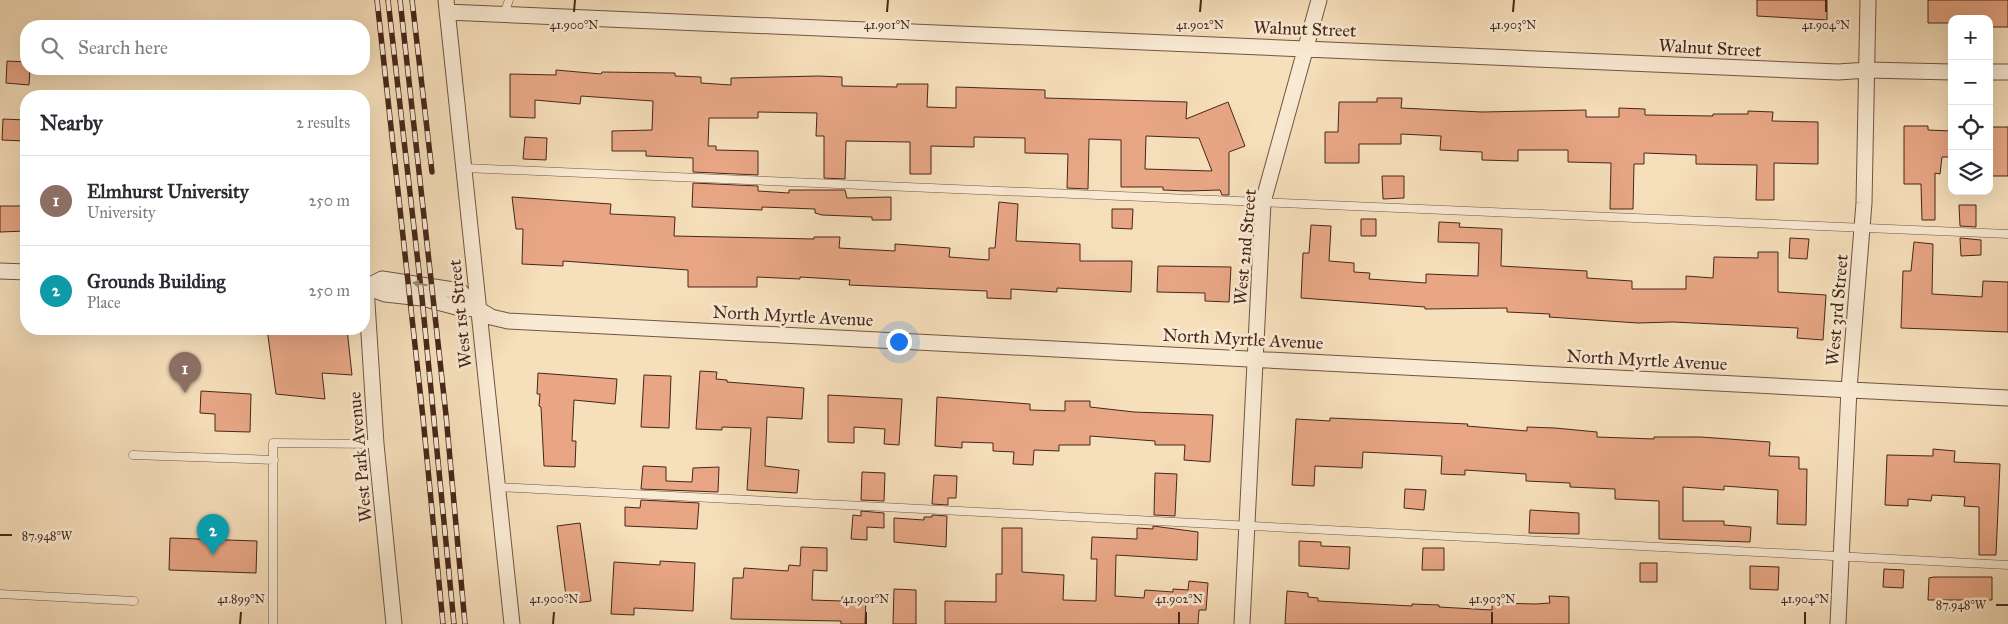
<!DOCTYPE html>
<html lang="en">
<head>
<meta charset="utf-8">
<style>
  body { margin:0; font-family:"IM FELL Great Primer",serif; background:#f7f7f7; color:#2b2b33 }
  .controls { position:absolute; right:15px; top:15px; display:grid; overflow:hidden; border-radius:10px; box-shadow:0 5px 20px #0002 }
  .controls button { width:45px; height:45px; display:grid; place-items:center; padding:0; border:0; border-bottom:1px solid #e1e1e2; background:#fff; color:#2b2b33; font:25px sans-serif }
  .you { position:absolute; left:898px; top:341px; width:18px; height:18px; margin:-12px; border:4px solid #fff; border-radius:50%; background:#1a73e8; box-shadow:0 0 0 8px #1a73e833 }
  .badge { display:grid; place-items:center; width:32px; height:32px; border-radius:50%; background:#2563eb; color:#fff; font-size:16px; font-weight:700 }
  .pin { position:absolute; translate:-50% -41px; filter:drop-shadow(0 1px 2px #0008) }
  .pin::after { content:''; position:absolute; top:26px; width:18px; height:15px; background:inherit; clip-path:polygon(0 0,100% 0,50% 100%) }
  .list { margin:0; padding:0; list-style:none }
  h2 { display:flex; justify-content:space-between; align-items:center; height:65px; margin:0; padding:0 20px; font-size:21px }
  h2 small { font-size:16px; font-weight:400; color:#7c7c81 }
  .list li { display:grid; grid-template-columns:32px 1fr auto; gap:15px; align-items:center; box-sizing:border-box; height:90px; padding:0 20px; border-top:1px solid #e1e1e2 }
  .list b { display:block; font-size:19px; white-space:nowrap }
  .list p { margin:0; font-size:16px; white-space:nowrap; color:#7c7c81 }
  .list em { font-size:16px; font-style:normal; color:#7c7c81 }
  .icon { flex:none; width:28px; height:28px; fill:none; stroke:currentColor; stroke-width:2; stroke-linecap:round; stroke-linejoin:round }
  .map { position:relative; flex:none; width:2008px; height:624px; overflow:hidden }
  .search { position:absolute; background:#fff; box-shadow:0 5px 20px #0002; left:20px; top:20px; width:350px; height:55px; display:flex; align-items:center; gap:12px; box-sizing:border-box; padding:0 18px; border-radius:20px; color:#7c7c81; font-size:19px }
  .panel { position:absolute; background:#fff; box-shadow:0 5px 20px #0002; left:20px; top:90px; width:350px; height:245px; border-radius:20px }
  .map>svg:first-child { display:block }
  .building { fill:#e8a685; stroke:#47261a; fill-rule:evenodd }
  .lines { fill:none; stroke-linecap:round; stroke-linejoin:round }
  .lane-casing { stroke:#735442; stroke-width:9 }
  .street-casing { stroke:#735442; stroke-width:17 }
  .lane { stroke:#f9ead3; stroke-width:8 }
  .street { stroke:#f9ead3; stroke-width:15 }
  .rail-casing { stroke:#47261a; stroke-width:5.5 }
  .rail { stroke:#f9ead3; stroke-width:4; stroke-dasharray:11; stroke-linecap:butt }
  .oneway { fill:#a08876 }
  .ticks { fill:none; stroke:#47261a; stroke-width:2 }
  .labels { text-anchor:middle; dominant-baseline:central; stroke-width:5; stroke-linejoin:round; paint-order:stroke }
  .street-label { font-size:18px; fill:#47261a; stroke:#f9ead3 }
  .ticks-label { font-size:12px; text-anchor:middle; fill:#47261a; stroke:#f9ead3; stroke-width:5; stroke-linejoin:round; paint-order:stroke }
</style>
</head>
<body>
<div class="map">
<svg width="2008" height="624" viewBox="0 0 2008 624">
  <rect width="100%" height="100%" fill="#f6dfbb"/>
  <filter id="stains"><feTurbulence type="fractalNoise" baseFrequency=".004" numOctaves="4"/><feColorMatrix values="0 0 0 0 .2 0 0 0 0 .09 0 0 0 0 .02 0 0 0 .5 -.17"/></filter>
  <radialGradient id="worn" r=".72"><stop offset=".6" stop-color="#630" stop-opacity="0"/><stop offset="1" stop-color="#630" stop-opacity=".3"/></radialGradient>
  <path class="building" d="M1757,0H1827V20L1757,16Z
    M1928,0H2008V27H1989V19H1952V23H1928Z
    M7,61L26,62V69H30L29,85L6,83Z
    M556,70L601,74L602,72L675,73V76L701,77V83L731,85V78L819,76L842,77V86L897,87V84H928L927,107L956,108V87L1045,90V98L1187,102L1186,119L1228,102L1245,146L1229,152V195H1222L1220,190L1187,191L1163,190V187H1121V140L1089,139L1088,189L1067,188L1068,154L1025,153V138L974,137V147L931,146V174H910V142L846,141L845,179L824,178V136H816L817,113L758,112V118H709L708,146H716V150L758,151V175L693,172V158L646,156V151H612V131L652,130L653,101L581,96L580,104L535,100V118L510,117V74L556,75ZM1146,136L1199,138L1212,171L1145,169Z
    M1377,98H1402L1401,108L1482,112L1586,110V117H1619V108L1645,109V115L1713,116V114H1748V111L1773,112L1772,121L1818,122V164L1774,163V200H1756L1757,165L1696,164V155L1644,153V164H1634L1633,209H1610L1611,163L1568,162V150H1518V161L1482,160V152L1440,150L1441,136L1401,134V144H1359V163H1325V132H1338L1339,102H1377Z
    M3,119L26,120L25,141L2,140Z
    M1904,126H1928V130L1952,131V157H1942L1940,174L1935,173V220H1922L1921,184H1904Z
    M1989,127H2008V176H1989Z
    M525,137L547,138L546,160L523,159Z
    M1382,176H1404V198L1383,199Z
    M693,183L758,186V191L789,193V190H845L847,198L891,197V220H872V217L822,215L815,213V209L762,207V210L692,207Z
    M512,197L611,204L610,214L675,217L674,236L814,239V237H840L839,248L895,251V244L950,248L949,257L989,260V248H995L999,202L1018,204L1016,241L1080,244V261H1132L1131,292L1057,288V292L1011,289V299L987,298V291L849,285L850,280L800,277V279L757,277V287H688V270L563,261V266L522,264L523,229H516Z
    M1959,205H1976V227L1960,226Z
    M0,206H26V231L0,232Z
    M1112,209H1133L1132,229L1112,228Z
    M1361,219H1376V236H1361Z
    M1439,222L1460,223L1459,227L1502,229L1501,266L1587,271V278L1632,281V289H1686V276L1713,278L1714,257L1758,258V252H1778V292L1826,295L1823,340L1797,338L1798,328L1673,322L1638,323L1549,317L1550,314L1507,312V308L1425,309V307L1301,298L1303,253H1309L1311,225L1331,226L1329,261L1354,263V272L1370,273L1369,279L1426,283V274L1478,276L1479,243L1438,242Z
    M1790,238L1809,239L1807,259L1789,258Z
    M1960,238L1981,240V255L1961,256Z
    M1914,242L1933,244L1932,294L1982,297L1983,281L2008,282V332L1901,328L1903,271H1911Z
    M1158,266L1231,267L1229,302L1205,301V293L1157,292Z
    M267,329H347L352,375L322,373L325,399L276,394Z
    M700,371L717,372L716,379L727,380V382L804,388L802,419L767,417L765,466L799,470L797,493L747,490L751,428L722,427V430L696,429Z
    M538,373L617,379L615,404L574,400L572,441H576L575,467L544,466L541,407L539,406L540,394H537Z
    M644,375L671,376L669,428L641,427Z
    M201,391L251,394L250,432L215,431V414L200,413Z
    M828,395L902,399L899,445L884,444L885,429L854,427V443L828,442Z
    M937,397L1030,404V410L1065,411V401H1090V407L1134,412L1213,415L1210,462L1184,460L1185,445H1155V441L1090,436V445H1059V451L1034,450L1033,465L1013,464L1014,452L993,451V443L962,442V448L935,446Z
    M1330,418L1468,424L1467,426L1527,431V427L1555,428L1597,432V437L1654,439V437H1701L1770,442L1769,456L1799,457V469H1807L1806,525L1777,524L1778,490L1724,486V490L1683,487V521H1724V525L1751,527L1750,542L1659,539V501L1615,499V489L1570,487V483L1526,481V474L1465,470V475L1441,474L1442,456L1363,452L1362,468L1315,466L1314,486L1292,485L1296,419L1330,421Z
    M1933,449L1955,451L1954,462L2000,464L1996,555H1979V507L1964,506L1965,497L1932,495L1931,501L1908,499V506L1885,505L1887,455L1933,456Z
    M643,466L666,467V481L692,482L693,468L719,467L718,492L641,489Z
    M862,472L885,473L884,501L861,500Z
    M1155,473L1177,474L1175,516L1154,515Z
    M934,475L957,476L956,498H948V505L932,504Z
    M1405,489L1426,490L1424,510L1404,508Z
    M641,500L699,503L697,529L625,526V507L640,508Z
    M1530,510L1579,513V534L1529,533Z
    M861,511L884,513V528L867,527V540L851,539L853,515L861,516Z
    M932,515L947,516L946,547L894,542V518L924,520V517H932Z
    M580,523L591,601L567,604L557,526Z
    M1153,526L1198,532L1197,560L1116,555L1115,596L1144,598L1145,590L1173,592V589L1188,590L1189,581L1208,583L1206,610H1199L1198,624H945V601L996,602V574H1002V528H1022V572L1064,575L1063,600L1096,601L1097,559H1091L1092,537L1137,539V528L1153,529Z
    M170,538L257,541L256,573L169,570Z
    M1299,541L1321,542V546L1350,547L1349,569L1299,566Z
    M801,547L827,548V571L813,570L812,600L842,601V597L866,598L865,624H841V621L731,619L733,578H743L744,568L788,571L789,565L800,566Z
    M1423,548H1444V570H1422Z
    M660,561L695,563L693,611L634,608V615L611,614L614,562L660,565Z
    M1640,563H1657V582H1640Z
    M1750,566L1779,567L1778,590L1750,589Z
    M1884,569L1904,570L1903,588L1883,587Z
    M1934,577H1992V600H1928L1929,578Z
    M894,589L916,590V624H893Z
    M1287,591L1308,593V597L1318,598V601L1412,606V604L1439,605V607L1492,610V603L1536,604L1550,603L1549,596L1569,597V624H1285Z"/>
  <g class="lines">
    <defs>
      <path id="lane" d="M504,14L509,0
        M465,168L2008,234
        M133,455L274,460
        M497,487L2008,565
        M0,594L134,601
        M273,624V443L376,444"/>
      <path id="street" d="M446,0L512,624
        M447,12L1838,72L1868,70L1952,72
        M1989,72H2008
        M0,271L26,272
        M364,286L385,294L422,298L460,308L478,309
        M366,287L382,279L460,291L478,309L491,317L508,321L2008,398
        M366,287L376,444L394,624
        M1242,624L1263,202L1319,0
        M1838,624L1849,389L1864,203L1868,0"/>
    </defs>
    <use href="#lane" class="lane-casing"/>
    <use href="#street" class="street-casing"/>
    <use href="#lane" class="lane"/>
    <use href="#street" class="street"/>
    <defs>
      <path id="rail" d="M377,0L423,418L443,624
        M388,0L422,298L454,624
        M400,0L446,415L465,624
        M412,0L432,172"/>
    </defs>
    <use href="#rail" class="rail-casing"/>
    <use href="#rail" class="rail"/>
  </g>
  <defs><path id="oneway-solid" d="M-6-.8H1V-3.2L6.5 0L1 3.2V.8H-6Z" transform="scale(1.25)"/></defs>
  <use class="oneway" href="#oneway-solid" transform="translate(420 284) rotate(-170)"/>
  <path class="ticks" d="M574,12L575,0M887,12L888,0M1200,12L1201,0M1513,12L1514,0M1826,12V0M0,535H12M1996,605H2008M240,624L241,612M553,624L554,612M866,624V612M1179,624V612M1492,624V612M1805,624V612"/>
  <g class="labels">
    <g class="street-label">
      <text transform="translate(1305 29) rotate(2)">Walnut Street</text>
      <text transform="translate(1710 48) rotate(3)">Walnut Street</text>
      <text transform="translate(1245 247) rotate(-85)">West 2nd Street</text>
      <text transform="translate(1837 310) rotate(-85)">West 3rd Street</text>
      <text transform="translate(460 314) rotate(-96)">West 1st Street</text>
      <text transform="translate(793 316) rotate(3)">North Myrtle Avenue</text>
      <text transform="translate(1243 339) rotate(3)">North Myrtle Avenue</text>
      <text transform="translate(1647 360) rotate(3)">North Myrtle Avenue</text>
      <text transform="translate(360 457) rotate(-95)">West Park Avenue</text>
    </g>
  </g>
  <g class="ticks-label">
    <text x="574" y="29">41.900°N</text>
    <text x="887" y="29">41.901°N</text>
    <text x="1200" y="29">41.902°N</text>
    <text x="1513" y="29">41.903°N</text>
    <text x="1826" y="29">41.904°N</text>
    <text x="47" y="540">87.948°W</text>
    <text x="241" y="603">41.899°N</text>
    <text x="554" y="603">41.900°N</text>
    <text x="866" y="603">41.901°N</text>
    <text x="1179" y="603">41.902°N</text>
    <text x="1492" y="603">41.903°N</text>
    <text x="1805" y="603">41.904°N</text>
    <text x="1961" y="609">87.948°W</text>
  </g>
  <rect width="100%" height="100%" filter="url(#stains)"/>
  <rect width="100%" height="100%" fill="url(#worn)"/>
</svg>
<div class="controls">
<button>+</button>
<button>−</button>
<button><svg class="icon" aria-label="locate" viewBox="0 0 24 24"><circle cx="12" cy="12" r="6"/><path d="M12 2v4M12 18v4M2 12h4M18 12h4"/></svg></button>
<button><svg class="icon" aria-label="layers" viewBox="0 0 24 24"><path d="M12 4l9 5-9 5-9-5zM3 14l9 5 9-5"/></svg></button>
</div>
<div class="you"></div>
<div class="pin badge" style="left:185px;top:393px;background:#8d6e63">1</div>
<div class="pin badge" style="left:213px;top:555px;background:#0f9aa8">2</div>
<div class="search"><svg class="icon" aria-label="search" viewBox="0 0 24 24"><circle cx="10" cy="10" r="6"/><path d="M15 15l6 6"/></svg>Search here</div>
<section class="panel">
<h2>Nearby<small>2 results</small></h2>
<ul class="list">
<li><span class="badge" style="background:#8d6e63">1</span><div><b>Elmhurst University</b><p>University</p></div><em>250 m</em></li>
<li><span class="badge" style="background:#0f9aa8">2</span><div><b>Grounds Building</b><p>Place</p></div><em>250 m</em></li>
</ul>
</section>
</div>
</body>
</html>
